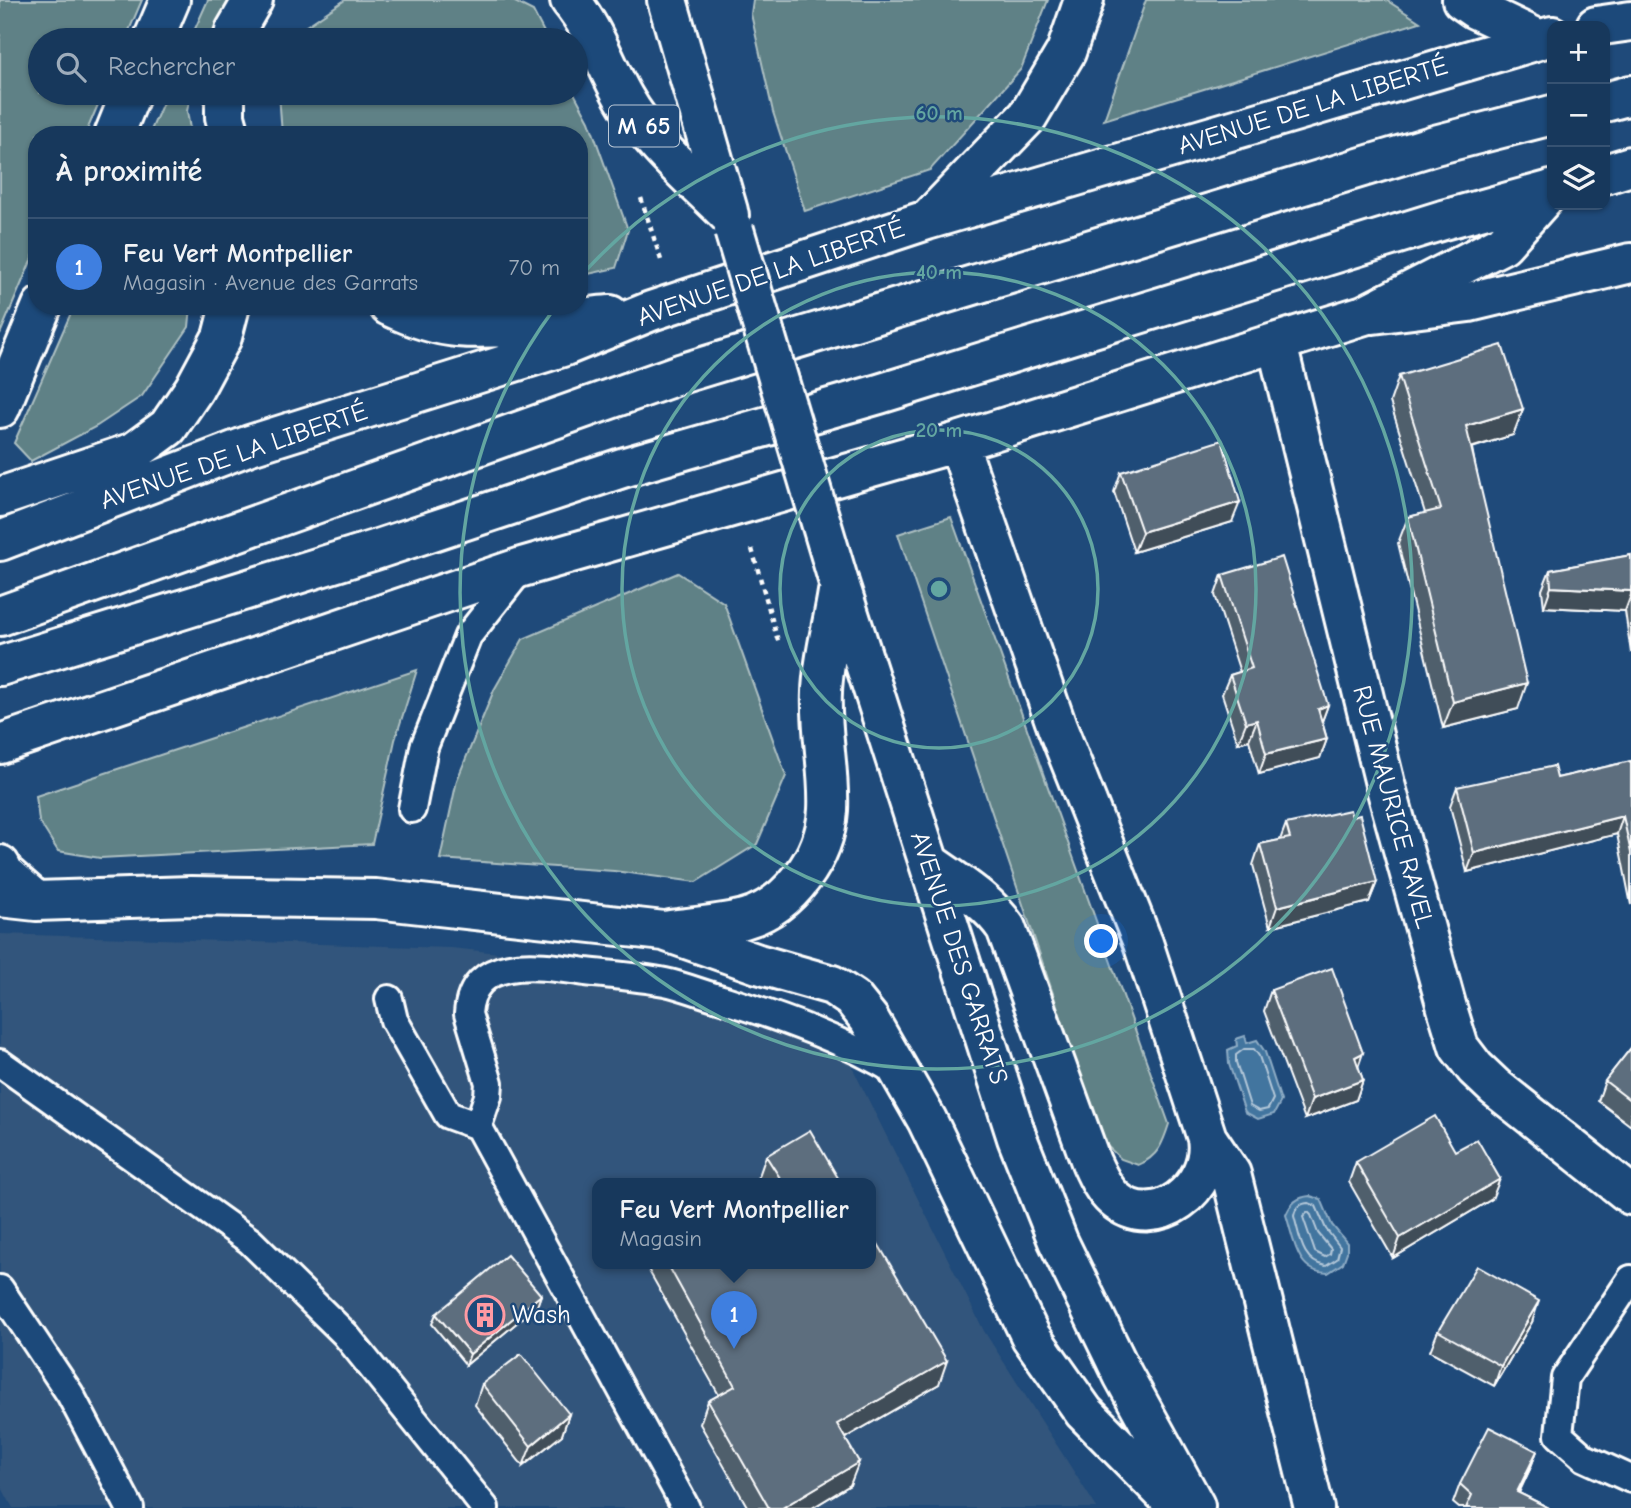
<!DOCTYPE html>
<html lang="fr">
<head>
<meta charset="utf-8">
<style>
  body { margin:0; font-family:"Comic Neue",sans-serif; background:#203f62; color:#f1f3f6 }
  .controls { position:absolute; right:21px; top:21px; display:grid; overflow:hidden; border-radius:14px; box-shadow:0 2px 5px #0004 }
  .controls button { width:63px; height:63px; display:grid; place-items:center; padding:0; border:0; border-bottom:2px solid #365272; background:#17385c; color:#f1f3f6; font:35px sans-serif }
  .you { position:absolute; left:1102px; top:942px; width:24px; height:24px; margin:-18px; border:5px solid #fff; border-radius:50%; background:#1a73e8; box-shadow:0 0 0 10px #1a73e833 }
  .badge { display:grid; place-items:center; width:46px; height:46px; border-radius:50%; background:#8abfa5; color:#fff; font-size:23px; font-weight:700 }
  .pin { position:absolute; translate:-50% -58px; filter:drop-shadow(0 2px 4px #0008) }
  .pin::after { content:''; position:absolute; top:37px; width:24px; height:21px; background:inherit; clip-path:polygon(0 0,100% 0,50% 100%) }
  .popup { position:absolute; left:592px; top:1178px; width:284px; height:91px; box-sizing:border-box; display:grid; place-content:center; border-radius:14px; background:#17385c; filter:drop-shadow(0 2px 5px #0005); font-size:23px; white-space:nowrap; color:#9eacbb }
  .popup b { font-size:26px; color:#f1f3f6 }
  .popup::after { content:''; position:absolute; left:50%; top:100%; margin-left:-14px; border:14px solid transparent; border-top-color:#17385c }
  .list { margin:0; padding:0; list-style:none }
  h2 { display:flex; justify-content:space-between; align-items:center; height:91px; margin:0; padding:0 28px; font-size:30px }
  h2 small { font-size:23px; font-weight:400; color:#9eacbb }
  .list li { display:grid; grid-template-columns:46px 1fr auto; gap:21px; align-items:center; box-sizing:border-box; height:98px; padding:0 28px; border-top:2px solid #365272 }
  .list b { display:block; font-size:26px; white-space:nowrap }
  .list p { margin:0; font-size:23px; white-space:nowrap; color:#9eacbb }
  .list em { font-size:23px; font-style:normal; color:#9eacbb }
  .icon { flex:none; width:38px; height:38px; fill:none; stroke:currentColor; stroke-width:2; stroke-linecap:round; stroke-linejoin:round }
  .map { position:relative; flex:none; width:1631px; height:1508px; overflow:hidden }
  .search { position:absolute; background:#17385c; box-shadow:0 2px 5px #0004; left:28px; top:28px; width:560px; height:77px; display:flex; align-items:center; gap:18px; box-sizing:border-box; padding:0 24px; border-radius:38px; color:#9eacbb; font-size:26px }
  .panel { position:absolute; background:#17385c; box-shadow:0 2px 5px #0004; left:28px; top:126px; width:560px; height:189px; border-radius:28px }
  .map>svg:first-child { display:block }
  .built { fill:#32557b; fill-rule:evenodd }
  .green { fill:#5e8186; stroke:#aec0c2; stroke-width:2 }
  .water { fill:#43759f; stroke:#8eacc5; stroke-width:2 }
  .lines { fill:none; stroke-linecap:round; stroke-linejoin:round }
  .shore { stroke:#b4c8d9; stroke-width:2 }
  .lane-casing { stroke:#fff; stroke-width:32 }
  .street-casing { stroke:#fff; stroke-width:44 }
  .primary-casing { stroke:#fff; stroke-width:44 }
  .path { stroke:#fff; stroke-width:4.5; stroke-dasharray:5 5; stroke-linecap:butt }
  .lane { stroke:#1f4a7a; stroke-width:26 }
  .street { stroke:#1f4a7a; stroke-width:38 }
  .primary { stroke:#1f4a7a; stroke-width:38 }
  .primary-bridge-casing { stroke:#fff; stroke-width:44; stroke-linecap:butt }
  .primary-bridge { stroke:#1f4a7a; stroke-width:38 }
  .wall { fill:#505f6c; stroke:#fff; stroke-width:2 }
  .shaded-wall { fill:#414d58; stroke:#fff; stroke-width:2 }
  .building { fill:#5d6e7e; stroke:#fff; stroke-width:2 }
  .ring { fill:none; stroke:#63a6a1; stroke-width:3.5 }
  .labels { text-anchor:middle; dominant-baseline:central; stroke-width:5; stroke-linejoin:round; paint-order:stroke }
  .shield { fill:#1f4a7a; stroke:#bcc9d7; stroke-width:2 }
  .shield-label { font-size:24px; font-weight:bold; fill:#fff }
  .street-label { font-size:26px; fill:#fff; stroke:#1f4a7a }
  .poi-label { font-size:26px; fill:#fff; stroke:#1f4a7a; text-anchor:start }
  .centre { fill:#63a6a1; stroke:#1f4a7a; stroke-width:3.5 }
  .ring-label { font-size:21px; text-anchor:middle; font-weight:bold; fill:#63a6a1; stroke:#1f4a7a; stroke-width:5; stroke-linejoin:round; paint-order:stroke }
</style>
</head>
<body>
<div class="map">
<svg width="1631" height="1508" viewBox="0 0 1631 1508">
  <rect width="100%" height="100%" fill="#1f4a7a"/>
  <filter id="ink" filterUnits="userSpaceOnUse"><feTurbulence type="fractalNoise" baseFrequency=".0143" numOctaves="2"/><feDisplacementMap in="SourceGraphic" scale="14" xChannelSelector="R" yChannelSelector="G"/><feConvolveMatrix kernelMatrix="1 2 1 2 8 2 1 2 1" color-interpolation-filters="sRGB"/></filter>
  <g filter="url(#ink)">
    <path class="built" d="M0,934L451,948L621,966L811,1011L851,1065L984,1331L1097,1508H13L0,1484ZM598,1183H870V1263H598Z"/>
    <path class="green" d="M0,0H142L125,40H40V93H103L85,135H37V247L0,334Z
      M208,0H231L209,40H190Z
      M345,0H511L533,11L548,40H298L302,29Z
      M753,0H1048L1021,69L930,170L805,211L773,112L751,14Z
      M1146,0H1386L1420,22L1104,120Z
      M167,93H191L187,111L191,135H149Z
      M279,93H574L589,121L628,230L616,268L579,276V135H282Z
      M74,306H191L189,327L142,396L97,426L31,461L14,443Z
      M951,517L1169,1124C1163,1143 1158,1157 1138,1165L1121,1159L1103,1142L898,534Z
      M678,573L724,603L786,776L757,844L696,882L614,871L440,859L457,780L494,690L523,639Z
      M417,670L395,740L372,844L100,858L58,851L39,821L36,796Z"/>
    <path class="water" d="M1245,1036L1247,1043L1257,1040L1265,1052L1281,1101L1274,1114L1258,1119L1245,1112L1229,1064L1228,1050L1237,1046L1236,1039Z
      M1310,1196L1321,1199L1332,1225L1347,1243V1252L1343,1263L1328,1273C1296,1273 1294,1239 1286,1215C1291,1203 1297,1197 1310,1196Z"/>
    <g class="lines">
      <path class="shore" d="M1244,1049H1254L1259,1056L1273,1099L1268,1109L1259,1111L1250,1106L1236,1062V1055Z
        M1309,1203L1316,1206L1326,1229L1340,1247L1337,1259L1326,1266C1302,1263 1300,1237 1294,1216C1295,1208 1301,1203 1309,1203Z
        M1308,1212L1311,1215L1318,1233L1331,1249L1330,1254L1325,1257L1315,1252L1303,1217Z"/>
      <defs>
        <path id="lane" d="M412,809L424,747L468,636L521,569
          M389,999L394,1020L448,1115L478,1126L686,1508
          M0,1063L250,1241L345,1334L485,1508
          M478,1126L488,1096L489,1083L468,1014C472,952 543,966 586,972C612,975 639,977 665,982C684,986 703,994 722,999C783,1018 844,1040 899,1073
          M1631,1279L1565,1378L1559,1435L1585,1458L1631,1479
          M0,1289L70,1394L130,1508"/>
        <path id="street" d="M1373,314L1469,302L1631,263
          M1277,344L1385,784L1447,1008L1459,1047L1475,1068L1495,1087L1631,1195"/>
        <path id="primary" d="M570,0C595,30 605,65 624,98C650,144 692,178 729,215
          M667,0L728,211
          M1462,0L1475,9L1538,39
          M1596,26L1631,21
          M153,40L170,0
          M233,40L235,31L253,0
          M225,93V117L230,135
          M1605,102L1631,95
          M114,135L131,93
          M1605,174L1631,166
          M930,218L1028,116L1066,52L1084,0
          M389,306C410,316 433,325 457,327C508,331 560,319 610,315
          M0,408L42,306
          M0,497L134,452L168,427L194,389L222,337L230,306
          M0,541L250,445L565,346L651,311L927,220L1552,36
          M839,583L1017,1138L1058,1241L1123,1375L1195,1506
          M0,616L683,373L1435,145L1552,115
          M0,666L375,550L622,468L879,394L1443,220L1552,190
          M0,744L522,567L958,442L1364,315L1503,244L1551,190
          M929,863C957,883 987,900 1006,928L1091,1162C1097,1175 1103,1189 1114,1199C1155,1235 1215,1187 1207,1138L1143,943L1057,727L958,442
          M0,865L4,873L36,901
          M0,897L36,901L191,896L376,899L664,931L758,964L832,985L853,999L869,1019L927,1120L1031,1337L1084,1412L1179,1508
          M670,930C694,927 720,925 744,919C790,906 825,857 828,810C830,771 820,732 822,692C823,659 833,625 838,592
          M1207,1138L1231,1174L1314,1508"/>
      </defs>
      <use href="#lane" class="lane-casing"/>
      <use href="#street" class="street-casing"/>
      <use href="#primary" class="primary-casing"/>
      <path class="path" d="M641,198L661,260
        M752,549L778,641"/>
      <use href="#lane" class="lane"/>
      <use href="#street" class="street"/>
      <use href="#primary" class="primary"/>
      <defs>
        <path id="primary-bridge" d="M734,230L839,583"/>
      </defs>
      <use href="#primary-bridge" class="primary-bridge-casing"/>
      <use href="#primary-bridge" class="primary-bridge"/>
    </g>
    <path class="wall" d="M1399,376L1523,409L1513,435L1472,448L1518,709L1443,728L1398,543L1408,517L1425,513L1390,402Z
      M1121,472L1232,522L1134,552L1114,492Z
      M1631,555V653L1625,611L1544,607L1542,590L1550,570Z
      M1222,575L1328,705L1322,721L1327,739L1320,758L1259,774L1249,740L1238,743L1222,694L1230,675L1240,672L1215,595Z
      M1631,761V905L1617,834L1467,872L1450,806L1457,787L1557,778Z
      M1286,824L1377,882L1369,902L1270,927L1253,865L1260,844L1280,840Z
      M1271,990L1358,1066L1363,1080L1356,1100L1305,1119L1264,1011Z
      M1631,1048V1126L1598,1101L1605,1081Z
      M1455,1151L1492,1199L1393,1258L1349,1182L1356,1162Z
      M766,1156L841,1183H760L758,1179Z
      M652,1263H871L939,1384L845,1438L850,1485L812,1508H748L700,1424L708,1401L719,1395L649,1271Z
      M541,1295L537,1306L466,1365L432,1324L436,1314Z
      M1532,1322L1494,1386L1430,1351L1438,1331Z
      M482,1384L569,1414L562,1435L523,1466L475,1405Z
      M1537,1451L1530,1469L1519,1493L1549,1508H1459L1453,1503L1460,1484Z"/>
    <path class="shaded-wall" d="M1523,409L1513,435L1457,452L1466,426Z
      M1240,502L1232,522L1134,552L1142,532Z
      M1551,587L1631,591V595L1625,611L1544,607Z
      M1527,683L1518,709L1443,728L1453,702Z
      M1328,705L1321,724L1318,709Z
      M1257,720L1249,740L1238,743L1246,723Z
      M1327,739L1320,758L1259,774L1266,754Z
      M1623,816L1617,834L1467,872L1474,853Z
      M1377,882L1369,902L1270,927L1277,907Z
      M1363,1053L1356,1073L1355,1057Z
      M1363,1080L1356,1100L1305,1119L1312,1099Z
      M1500,1179L1492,1199L1393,1258L1400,1238Z
      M541,1295L537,1306L466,1365L470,1354Z
      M1539,1301L1532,1322L1494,1386L1501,1366Z
      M947,1361L939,1384L829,1447L837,1424Z
      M569,1414L562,1435L523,1466L531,1446Z
      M1537,1451L1530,1469L1511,1508L1517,1492Z
      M859,1462L850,1485L812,1508H782Z"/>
    <path class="building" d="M1502,345L1523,409L1466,426L1527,683L1453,702L1408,517L1441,509L1399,376Z
      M1222,440L1240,502L1142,532L1121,472Z
      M1631,555V591L1551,587L1550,570Z
      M1282,557L1328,705L1318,709L1327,739L1266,754L1257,720L1246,723L1230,675L1252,668L1222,575Z
      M1631,761V853L1623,816L1474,853L1457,787L1554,766L1557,778Z
      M1350,810L1352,817L1360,815L1377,882L1277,907L1260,844L1290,838L1286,824Z
      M1332,968L1363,1053L1355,1057L1363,1080L1312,1099L1271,990Z
      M1631,1048V1101L1605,1081Z
      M1435,1116L1455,1151L1477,1139L1500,1179L1400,1238L1356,1162Z
      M810,1130L841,1183H771L780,1178L766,1156Z
      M871,1232L947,1361L837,1424L859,1462L782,1508H769L708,1401L735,1386L667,1263H871Z
      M507,1255L541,1295L470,1354L436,1314Z
      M1477,1266L1539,1301L1501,1366L1438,1331Z
      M521,1354L569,1414L531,1446L482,1384Z
      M1489,1427L1537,1451L1517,1492L1549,1508H1466L1472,1495L1460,1484Z"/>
  </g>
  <g class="ring">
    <circle cx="939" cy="589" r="159"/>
    <circle cx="939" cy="589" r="317"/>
    <path d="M580 277A476 476 0 1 1 554 309"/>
  </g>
  <defs>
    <symbol id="building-ring" viewBox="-11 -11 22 22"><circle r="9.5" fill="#1f4a7a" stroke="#ff9aa2" stroke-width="1.5"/><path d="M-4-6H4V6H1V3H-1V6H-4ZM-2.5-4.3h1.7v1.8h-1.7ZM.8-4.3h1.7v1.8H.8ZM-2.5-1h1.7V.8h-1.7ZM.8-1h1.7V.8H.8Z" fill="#ff9aa2"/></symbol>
  </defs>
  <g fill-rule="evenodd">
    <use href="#building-ring" x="463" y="1293" width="44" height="44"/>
  </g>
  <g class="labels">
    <rect class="shield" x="609" y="105.5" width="70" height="41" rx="5"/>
    <g class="shield-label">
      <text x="644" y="126">M 65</text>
    </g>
    <g class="street-label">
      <text transform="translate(1313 106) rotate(-17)">AVENUE DE LA LIBERTÉ</text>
      <text transform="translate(771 273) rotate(-19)">AVENUE DE LA LIBERTÉ</text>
      <text transform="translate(234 456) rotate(-19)">AVENUE DE LA LIBERTÉ</text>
      <text transform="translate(1393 807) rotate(75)">RUE MAURICE RAVEL</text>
      <text transform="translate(959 958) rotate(72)">AVENUE DES GARRATS</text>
    </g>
    <g class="poi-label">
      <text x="512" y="1315">Wash</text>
    </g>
  </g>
  <circle cx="939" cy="589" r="10" class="centre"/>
  <g class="ring-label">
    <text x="939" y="120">60 m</text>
    <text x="939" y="279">40 m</text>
    <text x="939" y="437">20 m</text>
  </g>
</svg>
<div class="controls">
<button>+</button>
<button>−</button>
<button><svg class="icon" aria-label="layers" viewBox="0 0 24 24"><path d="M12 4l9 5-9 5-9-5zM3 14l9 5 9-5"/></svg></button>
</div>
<div class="you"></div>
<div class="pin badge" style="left:734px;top:1349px;background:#3f7fe0">1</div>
<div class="popup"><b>Feu Vert Montpellier</b>Magasin</div>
<div class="search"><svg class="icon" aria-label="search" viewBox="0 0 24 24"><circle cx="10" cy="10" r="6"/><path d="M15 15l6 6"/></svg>Rechercher</div>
<section class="panel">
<h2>À proximité<small></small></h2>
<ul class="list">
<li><span class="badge" style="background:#3f7fe0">1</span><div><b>Feu Vert Montpellier</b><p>Magasin · Avenue des Garrats</p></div><em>70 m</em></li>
</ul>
</section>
</div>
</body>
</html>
